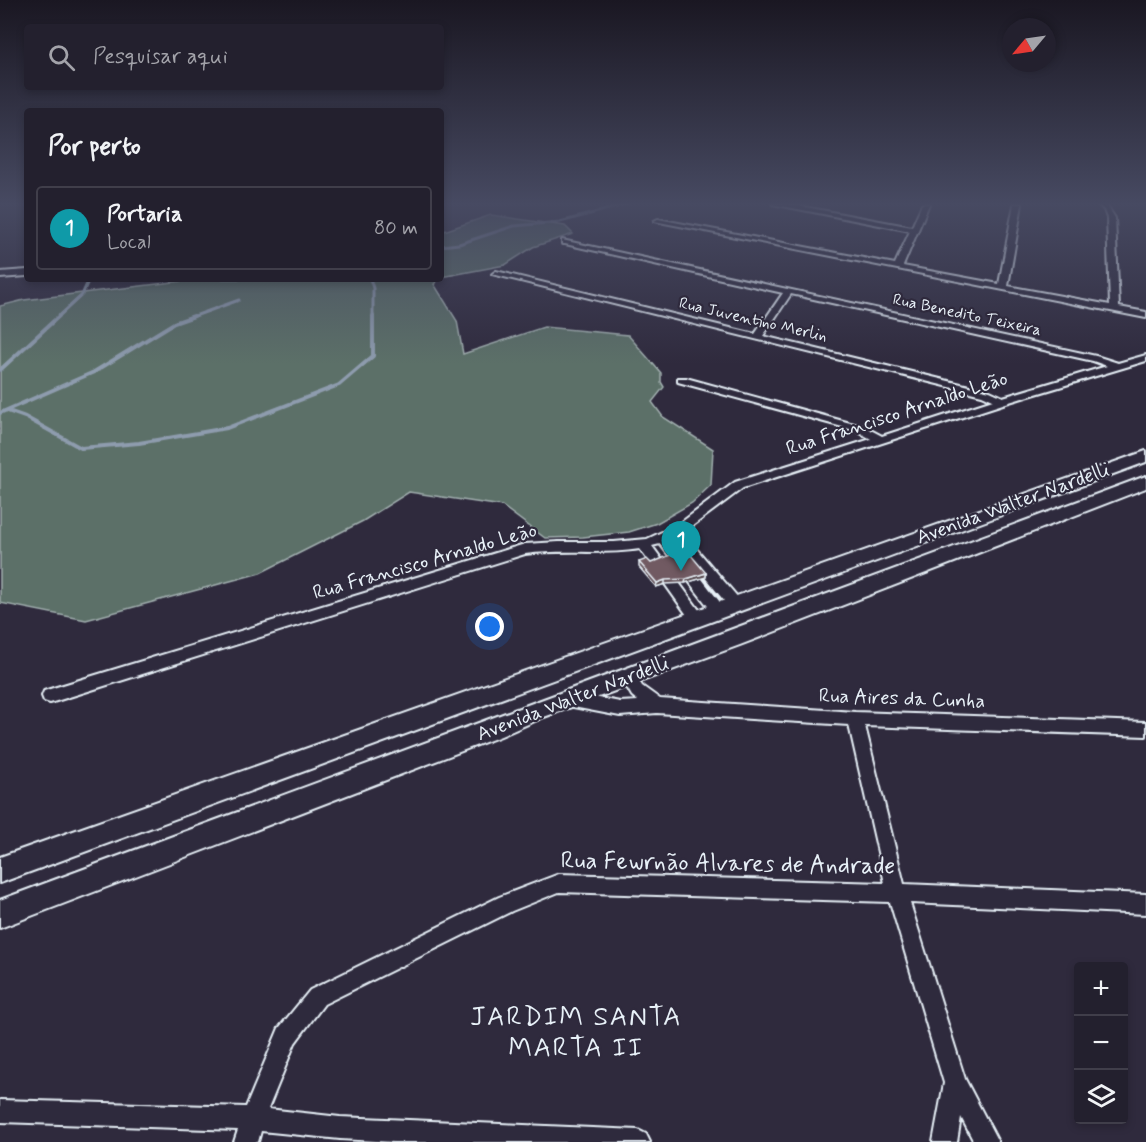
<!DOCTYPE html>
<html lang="pt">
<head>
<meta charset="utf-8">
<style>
  body { margin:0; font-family:Mynerve,sans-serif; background:#2b2836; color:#f1f3f6 }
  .controls { position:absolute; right:18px; bottom:18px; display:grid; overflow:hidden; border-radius:6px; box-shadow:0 3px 9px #0003 }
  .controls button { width:54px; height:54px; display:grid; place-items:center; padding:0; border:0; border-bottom:2px solid #403e4a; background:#23202e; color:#f1f3f6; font:30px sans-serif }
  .compass { position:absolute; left:1002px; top:18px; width:54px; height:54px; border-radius:50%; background:#23202e; box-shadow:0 3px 9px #0003; rotate:241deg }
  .you { position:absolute; left:490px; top:627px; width:21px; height:21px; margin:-15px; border:4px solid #fff; border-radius:50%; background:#1a73e8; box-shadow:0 0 0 9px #1a73e833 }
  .badge { display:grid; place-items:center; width:39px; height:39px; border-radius:50%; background:#ea580c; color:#fff; font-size:20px; font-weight:700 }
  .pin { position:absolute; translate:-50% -50px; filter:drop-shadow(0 2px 3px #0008) }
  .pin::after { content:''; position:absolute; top:32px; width:21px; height:18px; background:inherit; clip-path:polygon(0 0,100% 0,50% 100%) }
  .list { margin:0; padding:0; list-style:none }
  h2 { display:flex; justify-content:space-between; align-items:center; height:78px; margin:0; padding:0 24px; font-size:26px }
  h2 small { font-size:20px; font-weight:400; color:#a3a3aa }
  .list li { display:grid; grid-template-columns:39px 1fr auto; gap:18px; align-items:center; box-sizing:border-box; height:84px; margin:0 12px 12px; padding:0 12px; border:2px solid #403e4a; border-radius:6px }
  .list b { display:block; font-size:22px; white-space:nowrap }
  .list p { margin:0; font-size:20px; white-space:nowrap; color:#a3a3aa }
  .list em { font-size:20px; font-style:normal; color:#a3a3aa }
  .icon { flex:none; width:33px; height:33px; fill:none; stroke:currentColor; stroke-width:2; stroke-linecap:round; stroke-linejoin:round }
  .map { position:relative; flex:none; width:1146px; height:1142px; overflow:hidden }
  .search { position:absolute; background:#23202e; box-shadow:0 3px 9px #0003; left:24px; top:24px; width:420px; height:66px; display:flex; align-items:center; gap:15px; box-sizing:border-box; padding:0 21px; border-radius:6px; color:#a3a3aa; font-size:22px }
  .panel { position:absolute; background:#23202e; box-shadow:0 3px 9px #0003; left:24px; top:108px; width:420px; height:174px; border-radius:6px }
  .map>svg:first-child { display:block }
  .green { fill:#5c6f67; stroke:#a2b0b0; stroke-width:1.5 }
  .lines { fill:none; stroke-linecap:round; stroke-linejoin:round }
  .stream-far1 { stroke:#8e9cae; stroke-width:3 }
  .stream { stroke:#8e9cae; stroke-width:4 }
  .street-casing { stroke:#e8f1f8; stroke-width:4 }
  .secondary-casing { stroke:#e8f1f8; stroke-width:4 }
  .street { fill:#2f2a3d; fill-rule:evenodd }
  .secondary { fill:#2f2a3d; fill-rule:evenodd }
  .wall { fill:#614d54; stroke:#e8f1f8; stroke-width:1.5 }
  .shaded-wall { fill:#4f3f45; stroke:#e8f1f8; stroke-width:1.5 }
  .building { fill:#715a62; stroke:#e8f1f8; stroke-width:1.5 }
  .labels { text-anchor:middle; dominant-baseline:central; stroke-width:4.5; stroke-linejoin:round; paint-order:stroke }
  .far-street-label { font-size:16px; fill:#e8f1f8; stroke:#2f2a3d }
  .street-label { font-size:20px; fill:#e8f1f8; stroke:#2f2a3d }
  .near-street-label { font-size:24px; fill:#e8f1f8; stroke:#2f2a3d }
  .near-quarter-label { font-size:27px; letter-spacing:1.5px; fill:#e8f1f8; stroke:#2f2a3d }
</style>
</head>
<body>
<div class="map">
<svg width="1146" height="1142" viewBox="0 0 1146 1142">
  <rect width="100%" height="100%" fill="#2f2a3d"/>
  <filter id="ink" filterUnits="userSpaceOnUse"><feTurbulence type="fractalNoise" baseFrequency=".0167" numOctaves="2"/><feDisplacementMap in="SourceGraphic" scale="12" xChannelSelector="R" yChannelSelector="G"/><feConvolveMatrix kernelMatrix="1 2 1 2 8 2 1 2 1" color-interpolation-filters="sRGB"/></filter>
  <g filter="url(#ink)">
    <path class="green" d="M491,215L565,226L573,234L533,247L505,265L441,277V232Z
      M199,279H439L434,284L457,321L463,354L544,327L628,335L661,373V382L664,387L652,402L663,417L713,449L711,485L692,503L657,523L629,532L583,537L545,538L502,506L409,492L363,521L260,573L86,620L0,603V306L24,300Z"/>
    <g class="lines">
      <path class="stream-far1" d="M441,246L459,244L514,226L560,222L627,204
        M370,279L373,288V318
        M57,318L82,295L89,279
        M189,318L239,300"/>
      <path class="stream" d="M0,370L59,316
        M8,411L25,417L81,448L139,443L227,428L339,385L373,356V316
        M0,413L94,372L174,323L194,316"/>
      <defs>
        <path id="street" d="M772,204H789L912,227L922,204H929L903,266L999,284L1014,204H1022L1008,286L1110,305L1107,218L1104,210L1098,204H1106L1115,218L1119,307L1146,312V318L654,221L658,219L895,264L910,231Z
          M562,240L1096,356L1118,363L1146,355V361L1006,403L743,488L683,533L740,600L742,604L740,608H730L673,538L671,539L726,610L724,614H714L660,544L652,546L702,614L704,618L702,622H692L640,549C602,555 564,549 525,554L50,703L44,701L42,696L44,691L50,689L525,544L559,542H614L647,539L679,524L735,482L871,439L857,431L678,382V378H686L865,427L882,436L993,400L982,395L492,274L496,271L755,334L783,293L565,244H562ZM791,294L1093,361L1107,366L1003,397L990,391L763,336Z
          M27,270V276L0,278V272Z
          M629,671L634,673L642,686L660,699L855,712L1146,722V736L865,726L904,884L1146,894V914L910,903L965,1079L998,1142H974L961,1117L957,1142H933L944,1083L890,902L559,892L512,911L324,1004L295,1043L268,1109L340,1117L638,1130L646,1134L650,1142H394L340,1139L261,1131L258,1142H234L238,1130L0,1122V1100L246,1107L279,1028L310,990L499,897L559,874L885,883L849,725L657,713L620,716L568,706L562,704L560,699L562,694L568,692L620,702L638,701L632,696L621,677L624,673Z"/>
        <path id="secondary" d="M1146,451V462L0,883V857Z
          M1146,476V488L740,645L544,717L501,736L0,928V900Z"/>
      </defs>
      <use href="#street" class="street-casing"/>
      <use href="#secondary" class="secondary-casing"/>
      <use href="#street" class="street"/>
      <use href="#secondary" class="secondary"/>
    </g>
    <path class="wall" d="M639,562L651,563L706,573V577L685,583L665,584L656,587L639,567Z"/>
    <path class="shaded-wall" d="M706,573V577L685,583L686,579Z
      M665,580V584L656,587L657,583Z"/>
    <path class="building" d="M680,551L690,554L706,573L686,579L665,580L657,583L639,562L647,559L651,563Z"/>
  </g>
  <linearGradient id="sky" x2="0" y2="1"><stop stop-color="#1a1722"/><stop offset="0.56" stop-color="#474a62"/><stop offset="1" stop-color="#474a62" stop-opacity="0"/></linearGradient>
  <rect width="1146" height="364" fill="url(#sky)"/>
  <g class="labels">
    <g class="far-street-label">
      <text transform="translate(967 315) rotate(12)">Rua Benedito Teixeira</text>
      <text transform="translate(753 320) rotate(13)">Rua Juventino Merlin</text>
    </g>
    <g class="street-label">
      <text transform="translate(897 414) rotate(-18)">Rua Francisco Arnaldo Leão</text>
      <text transform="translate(1013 504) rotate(-20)">Avenida Walter Nardelli</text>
      <text transform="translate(425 562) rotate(-16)">Rua Francisco Arnaldo Leão</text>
      <text transform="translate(573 699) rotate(-21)">Avenida Walter Nardelli</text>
      <text transform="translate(902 699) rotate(2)">Rua Aires da Cunha</text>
    </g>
    <g class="near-street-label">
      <text transform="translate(728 864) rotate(1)">Rua Fewrnão Alvares de Andrade</text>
    </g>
    <g class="near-quarter-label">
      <text x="576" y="1017">JARDIM SANTA<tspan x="576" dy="31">MARTA II</tspan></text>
    </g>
  </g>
</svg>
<div class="controls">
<button>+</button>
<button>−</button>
<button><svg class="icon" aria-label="layers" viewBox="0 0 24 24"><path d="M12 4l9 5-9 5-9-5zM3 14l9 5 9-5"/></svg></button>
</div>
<svg class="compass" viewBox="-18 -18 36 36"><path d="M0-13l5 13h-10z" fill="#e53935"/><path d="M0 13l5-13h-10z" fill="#a3a3aa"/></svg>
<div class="you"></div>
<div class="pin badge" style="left:681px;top:571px;background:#0f9aa8">1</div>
<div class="search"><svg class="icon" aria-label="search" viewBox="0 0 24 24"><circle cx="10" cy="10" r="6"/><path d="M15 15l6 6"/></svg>Pesquisar aqui</div>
<section class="panel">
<h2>Por perto<small></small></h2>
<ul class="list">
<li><span class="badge" style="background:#0f9aa8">1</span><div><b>Portaria</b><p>Local</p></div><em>80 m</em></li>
</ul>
</section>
</div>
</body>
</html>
